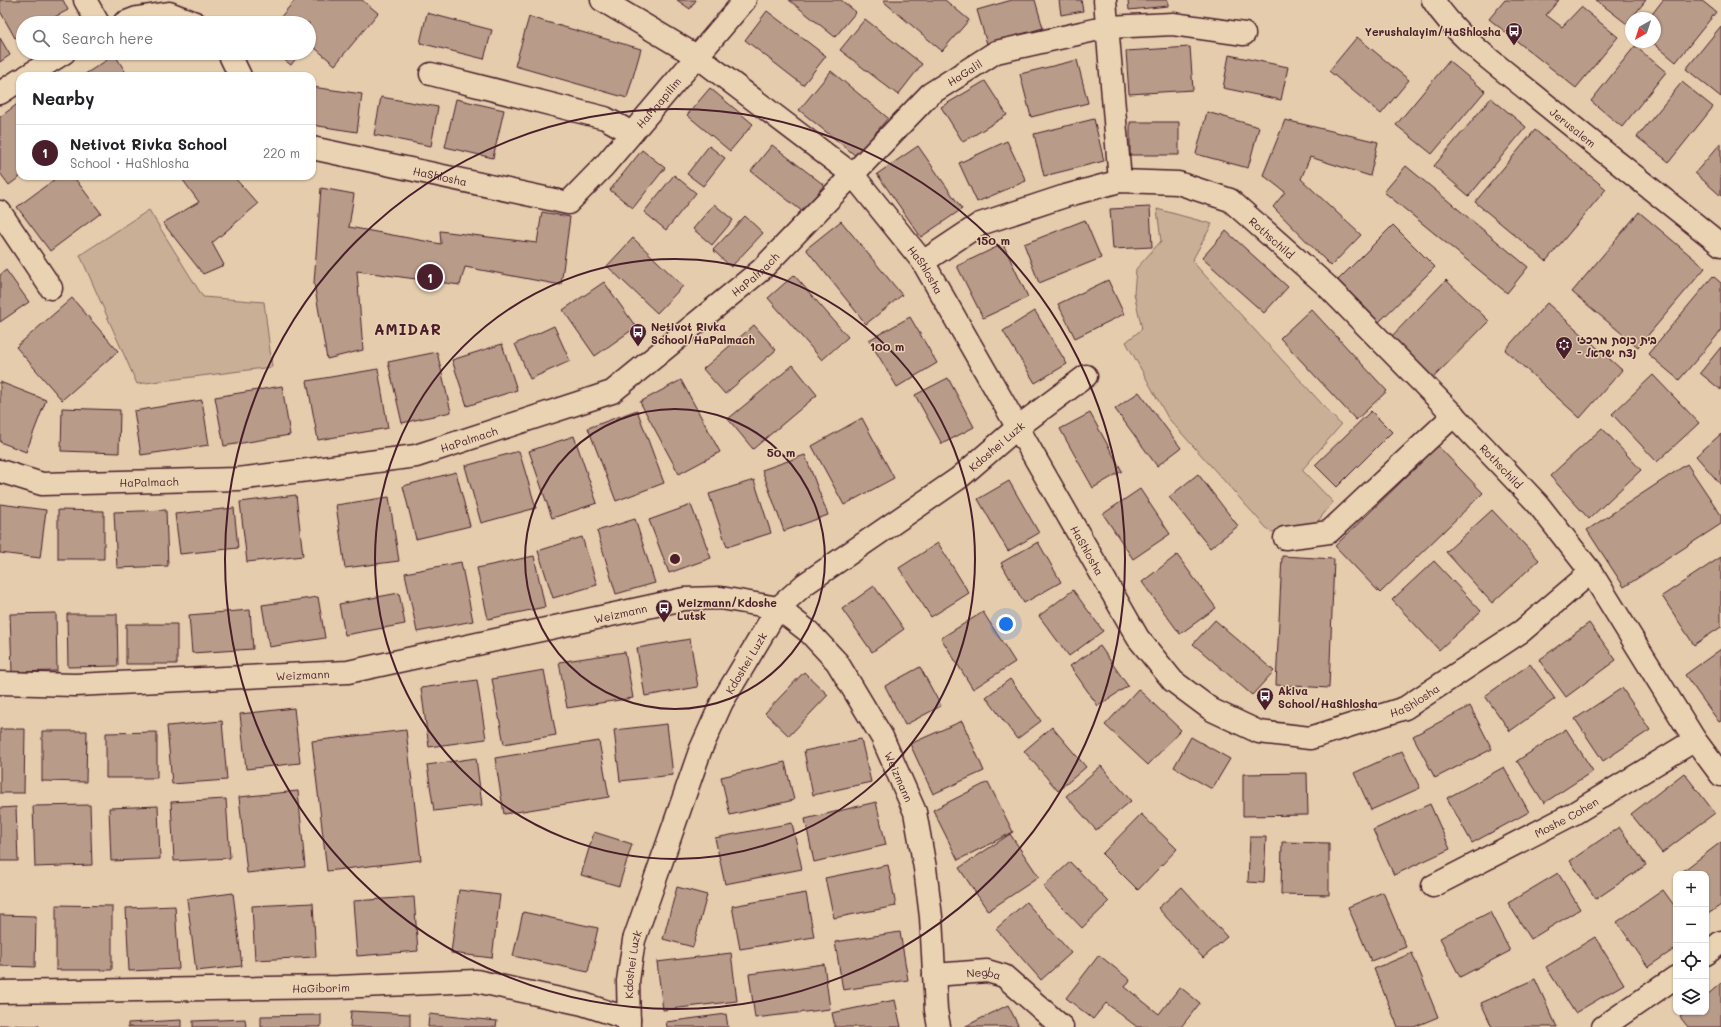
<!DOCTYPE html>
<html lang="en">
<head>
<meta charset="utf-8">
<style>
  body { margin:0; font-family:Mali,"Playpen Sans Hebrew",sans-serif; background:#f6f6f6; color:#202124 }
  .controls { position:absolute; right:12px; bottom:12px; display:grid; overflow:hidden; border-radius:8px; box-shadow:0 1px 3px #0004 }
  .controls button { width:36px; height:36px; display:grid; place-items:center; padding:0; border:0; border-bottom:1px solid #e0e0e0; background:#fff; color:#202124; font:20px sans-serif }
  .compass { position:absolute; left:1625px; top:12px; width:36px; height:36px; border-radius:50%; background:#fff; box-shadow:0 1px 3px #0004; rotate:219deg }
  .you { position:absolute; left:1006px; top:624px; width:14px; height:14px; margin:-10px; border:3px solid #fff; border-radius:50%; background:#1a73e8; box-shadow:0 0 0 6px #1a73e833 }
  .badge { display:grid; place-items:center; width:26px; height:26px; border-radius:50%; background:#4a1f2b; color:#fff; font-size:13px; font-weight:700 }
  .pin { position:absolute; translate:-50% -50%; border:2px solid #fff; box-shadow:0 1px 4px #0006 }
  .list { margin:0; padding:0; list-style:none }
  h2 { display:flex; justify-content:space-between; align-items:center; height:52px; margin:0; padding:0 16px; font-size:17px }
  h2 small { font-size:13px; font-weight:400; color:#757577 }
  .list li { display:grid; grid-template-columns:26px 1fr auto; gap:12px; align-items:center; box-sizing:border-box; height:56px; padding:0 16px; border-top:1px solid #e0e0e0 }
  .list b { display:block; font-size:15px; white-space:nowrap }
  .list p { margin:0; font-size:13px; white-space:nowrap; color:#757577 }
  .list em { font-size:13px; font-style:normal; color:#757577 }
  .icon { flex:none; width:22px; height:22px; fill:none; stroke:currentColor; stroke-width:2; stroke-linecap:round; stroke-linejoin:round }
  .map { position:relative; flex:none; width:1721px; height:1027px; overflow:hidden }
  .search { position:absolute; background:#fff; box-shadow:0 1px 3px #0004; left:16px; top:16px; width:300px; height:44px; display:flex; align-items:center; gap:10px; box-sizing:border-box; padding:0 14px; border-radius:22px; color:#757577; font-size:15px }
  .panel { position:absolute; background:#fff; box-shadow:0 1px 3px #0004; left:16px; top:72px; width:300px; height:108px; border-radius:12px }
  .map>svg:first-child { display:block }
  .green { fill:#caaf97; stroke:#8a6761 }
  .building { fill:#b89b89; stroke:#4a1f2b }
  .lines { fill:none; stroke-linecap:round; stroke-linejoin:round }
  .minor-casing { stroke:#4a1f2b; stroke-width:25 }
  .minor { stroke:#ead3b2; stroke-width:22 }
  .ring { fill:none; stroke:#4a1f2b; stroke-width:2 }
  .labels { text-anchor:middle; dominant-baseline:central; stroke-width:3; stroke-linejoin:round; paint-order:stroke }
  .poi-label { font-size:11px; font-weight:bold; fill:#4a1f2b; stroke:#ead3b2; text-anchor:start }
  .street-label { font-size:11px; fill:#4a1f2b; stroke:#ead3b2 }
  .district-label { font-size:15px; font-weight:bold; letter-spacing:1px; fill:#4a1f2b; stroke:#ead3b2 }
  .centre { fill:#4a1f2b; stroke:#ead3b2; stroke-width:2 }
  .ring-label { font-size:12px; text-anchor:middle; font-weight:bold; fill:#4a1f2b; stroke:#ead3b2; stroke-width:3; stroke-linejoin:round; paint-order:stroke }
</style>
</head>
<body>
<div class="map">
<svg width="1721" height="1027" viewBox="0 0 1721 1027">
  <rect width="100%" height="100%" fill="#e4ccad"/>
  <filter id="ink" filterUnits="userSpaceOnUse"><feTurbulence type="fractalNoise" baseFrequency=".025" numOctaves="2"/><feDisplacementMap in="SourceGraphic" scale="8" xChannelSelector="R" yChannelSelector="G"/><feConvolveMatrix kernelMatrix="1 2 1 2 8 2 1 2 1" color-interpolation-filters="sRGB"/></filter>
  <g filter="url(#ink)">
    <path class="green" d="M1157,209L1212,224L1192,261L1341,425L1302,470L1333,502L1314,526L1270,532L1168,418L1126,342L1142,329L1134,293L1136,269L1161,241Z
      M149,210L203,297L264,302L272,367L137,384L80,255Z"/>
    <path class="building" d="M0,0H63L68,10L43,23H23V34L15,38L0,11Z
      M295,0H362L378,13L335,65L309,43V23H284L279,19Z
      M677,0H696L690,9Z
      M789,0H841L856,12L835,37Z
      M884,0H945L969,20L942,51L883,1Z
      M1012,0H1035L1043,28L987,44L977,10Z
      M1059,0H1081L1083,11L1061,15Z
      M1128,0H1168V6L1129,10Z
      M1505,0H1559L1546,15L1562,27L1581,7L1618,37L1576,88L1489,19Z
      M1596,0H1646L1627,24Z
      M1663,0H1701L1716,12L1676,62L1652,42H1655V18H1649Z
      M767,11L826,56L803,85L745,40Z
      M427,13L492,30L484,59L420,43Z
      M529,17L641,49L627,98L515,66Z
      M262,18L269,23H259Z
      M865,19L922,64L898,95L840,50Z
      M1721,26V97L1686,69Z
      M1357,37L1409,80L1381,114L1329,71Z
      M0,38L10,55L0,62Z
      M1635,46L1666,72L1622,127L1591,101Z
      M1190,47L1193,90L1129,94L1126,51Z
      M275,53H300L291,65Z
      M115,55L128,76H82Z
      M1229,55L1288,67L1281,100L1223,88Z
      M1077,60L1088,103L1031,117L1020,74Z
      M1449,61L1485,91L1432,154L1396,125Z
      M831,71L888,118L856,156L799,110Z
      M985,81L1007,115L963,142L941,107Z
      M1682,82L1713,107L1669,162L1637,137Z
      M312,87L362,94L357,132L312,125Z
      M710,88L753,124L730,151L687,115Z
      M381,97L438,107L431,146L374,135Z
      M1491,98L1526,127L1469,196L1434,166Z
      M456,99L504,110L493,158L445,147Z
      M20,102L21,176L9,185L0,173V117Z
      M1207,112L1259,127L1248,168L1196,154Z
      M1094,119L1104,161L1044,176L1034,134Z
      M1285,120L1378,142L1370,176L1310,157L1301,179L1361,235L1331,266L1273,207L1285,192L1263,175Z
      M1130,122H1179V155H1130Z
      M1535,130L1606,189L1546,261L1475,202Z
      M1007,141L1026,181L977,202L959,163Z
      M1721,143V196L1695,173Z
      M772,145L824,185L803,212L751,171Z
      M709,146L725,158L703,186L687,174Z
      M918,146L962,209L921,237L877,174Z
      M642,150L665,168L633,208L610,190Z
      M1406,166L1528,267L1507,293L1384,192Z
      M674,175L696,193L666,230L644,212Z
      M59,176H73L101,213L50,251L17,207Z
      M180,176H233L258,204L212,243L224,265L203,274L163,223L199,202Z
      M321,188L354,194L349,227L441,244L440,231L537,243L542,212L570,217L561,285L465,267L460,285L357,271L363,350L327,359L314,283Z
      M714,204L733,220L712,245L693,229Z
      M1150,207L1152,247L1113,249L1110,209Z
      M1639,212L1705,268L1638,347L1572,292Z
      M745,216L763,233L731,267L713,250Z
      M1085,220L1101,258L1039,283L1024,244Z
      M841,221L902,295L866,324L806,249Z
      M1393,225L1435,267L1379,322L1338,280Z
      M1226,231L1288,287L1264,313L1202,258Z
      M633,238L683,286L657,313L607,266Z
      M1003,244L1028,297L983,318L957,266Z
      M6,270L29,302L0,322V275Z
      M794,275L848,337L822,360L768,298Z
      M1713,276L1721,283V331L1679,380L1648,354Z
      M1108,280L1124,314L1075,338L1058,304Z
      M1446,280L1489,321L1431,380L1389,339Z
      M604,282L636,327L595,356L563,310Z
      M72,298L118,351L62,400L16,347Z
      M1547,303L1622,370L1580,418L1505,350Z
      M1311,309L1387,391L1356,420L1280,338Z
      M1035,311L1067,364L1035,383L1003,331Z
      M910,317L937,363L897,387L869,340Z
      M754,325L776,350L725,394L703,369Z
      M554,326L570,361L530,379L515,344Z
      M502,344L517,390L467,406L452,360Z
      M1721,347V390L1700,373Z
      M437,352L451,412L402,423L388,362Z
      M793,365L817,395L753,449L728,419Z
      M378,369L388,428L318,440L307,381Z
      M1653,375L1699,423L1657,462L1612,414Z
      M948,378L974,427L942,444L915,395Z
      M681,380L720,452L679,474L640,402Z
      M0,382L46,400L26,452L0,442Z
      M282,386L290,435L224,446L215,397Z
      M1139,392L1181,448L1157,466L1115,409Z
      M202,400L209,445L141,455L134,411Z
      M62,408L120,410L119,453L61,451Z
      M637,410L664,483L616,501L588,428Z
      M1371,411L1392,432L1337,487L1315,465Z
      M1090,413L1122,471L1093,488L1060,429Z
      M862,418L894,478L844,505L812,446Z
      M1602,428L1641,470L1589,519L1550,476Z
      M1721,434V485L1696,456Z
      M574,436L597,503L552,518L529,451Z
      M1438,446L1483,493L1380,593L1335,546Z
      M519,451L536,508L481,523L465,466Z
      M805,455L828,515L784,531L762,470Z
      M1687,464L1721,515V524L1624,587L1587,530Z
      M456,472L470,526L416,539L403,486Z
      M1198,474L1238,526L1210,548L1169,497Z
      M754,480L771,533L727,547L709,494Z
      M1009,481L1039,533L1008,551L978,499Z
      M1140,489L1170,534L1133,559L1103,514Z
      M296,495L303,556L247,562L240,502Z
      M389,497L399,561L345,568L336,505Z
      M0,504L46,510L40,558L0,553Z
      M691,505L711,558L669,573L649,520Z
      M234,508L238,548L180,554L175,514Z
      M58,510L104,511V559H58Z
      M166,510L168,566L117,568L114,512Z
      M1492,510L1539,560L1492,603L1446,552Z
      M635,519L655,583L616,594L597,531Z
      M582,537L597,585L553,598L538,551Z
      M1038,542L1061,582L1024,603L1001,563Z
      M938,543L969,593L931,617L899,568Z
      M1177,555L1216,608L1180,634L1142,582Z
      M534,556L545,607L488,619L477,568Z
      M1282,556L1334,559L1329,688L1276,685Z
      M1721,557V627L1694,645L1662,596Z
      M1434,561L1481,611L1439,650L1392,600Z
      M461,562L473,621L417,632L405,573Z
      M874,586L904,629L872,652L842,609Z
      M1073,590L1103,631L1069,656L1039,616Z
      M399,593L405,624L345,635L339,604Z
      M318,597L325,638L269,647L262,605Z
      M250,610L253,649L192,653L189,615Z
      M983,612L1015,662L973,689L941,638Z
      M56,613L57,671L12,672L10,614Z
      M67,614H117L118,666L68,667Z
      M1215,620L1274,671L1252,695L1193,644Z
      M1589,623L1616,660L1566,697L1539,660Z
      M126,624H177V664H126Z
      M690,639L698,687L645,696L637,648Z
      M1100,646L1128,686L1098,706L1070,666Z
      M1721,649V721L1719,722L1685,675Z
      M625,652L633,698L567,708L559,662Z
      M1530,664L1555,699L1510,731L1485,696Z
      M920,667L941,706L905,725L885,686Z
      M544,670L556,735L504,744L492,679Z
      M804,672L828,695L789,736L765,713Z
      M1010,679L1041,721L1017,739L986,697Z
      M477,680L486,739L429,747L421,688Z
      M1622,688L1650,730L1603,761L1575,719Z
      M1138,689L1181,730L1148,765L1105,725Z
      M1470,706L1492,749L1435,778L1413,736Z
      M294,708L300,763L246,769L240,714Z
      M222,721L227,780L172,784L167,726Z
      M962,721L984,771L933,794L910,744Z
      M667,724L673,775L620,781L614,730Z
      M1052,727L1086,767L1058,791L1024,751Z
      M0,729H25L24,793H0Z
      M1566,729L1593,771L1544,803L1517,761Z
      M406,730L421,860L327,871L312,741Z
      M42,731H87L86,782L42,781Z
      M157,732V778H106V733Z
      M1191,737L1230,759L1212,789L1174,767Z
      M861,739L871,782L813,795L804,751Z
      M599,741L609,797L504,814L495,758Z
      M1402,751L1420,788L1371,810L1354,773Z
      M476,758L482,805L434,811L427,765Z
      M785,762L794,800L730,815L721,777Z
      M1101,766L1131,801L1096,830L1066,796Z
      M1504,767L1529,812L1472,843L1447,798Z
      M1307,773L1308,815L1243,816V774Z
      M1684,773L1715,813L1662,853L1631,814Z
      M988,782L1013,832L958,860L933,810Z
      M298,791L305,867L247,873L239,797Z
      M226,799L230,858L174,861L171,802Z
      M876,802L886,845L814,862L805,819Z
      M1430,804L1450,849L1394,875L1373,830Z
      M90,805L92,865L35,867L33,806Z
      M158,806L160,859L111,861L109,808Z
      M16,807L18,861H0V808Z
      M1141,814L1177,849L1138,890L1102,854Z
      M792,823L802,869L725,884L715,838Z
      M1619,827L1646,865L1596,899L1570,861Z
      M594,832L632,844L619,886L581,875Z
      M1010,834L1039,877L988,911L959,868Z
      M1250,837H1266L1264,883L1248,882Z
      M1282,842L1329,843V895L1281,894Z
      M1721,842V905L1708,914L1706,911V874H1679Z
      M1070,862L1109,902L1082,928L1043,887Z
      M888,865L896,906L834,918L825,878Z
      M1558,873L1580,909L1531,939L1508,903Z
      M677,887L707,895L693,947L663,939Z
      M1182,887L1227,937L1203,958L1158,908Z
      M459,890L500,895L492,958L451,953Z
      M1663,890L1676,908V948L1648,967L1617,922Z
      M1383,892L1406,947L1371,961L1348,907Z
      M233,893L242,966L196,971L187,899Z
      M806,893L814,937L740,949L732,906Z
      M414,897L418,951L357,956L353,901Z
      M1026,902L1071,953L1041,980L996,929Z
      M313,903L316,957L255,960L252,906Z
      M56,905L112,906V970H56Z
      M175,906L179,969L129,971L126,908Z
      M523,912L598,928L588,972L513,956Z
      M1490,912L1510,951L1460,977L1440,938Z
      M0,915L36,916L35,967L0,966Z
      M900,932L908,980L843,990L835,942Z
      M1595,937L1624,984L1575,1013L1546,967Z
      M731,953L737,1001L663,1010L657,962Z
      M1412,953L1438,1017L1414,1027H1398L1374,969Z
      M1099,955L1130,980L1125,987L1159,1014L1180,987L1200,1003L1181,1027H1137L1106,1003L1093,1019L1066,998Z
      M824,964L830,1009L755,1018L749,974Z
      M1535,979L1557,1027H1492L1481,1003Z
      M1721,983V1027H1688L1680,1017L1686,1012H1706V996Z
      M895,1000L901,1027H835L832,1013Z
      M1008,1005L1018,1025L1015,1027H964Z
      M351,1011L410,1014V1027H350Z
      M429,1014L497,1021L496,1027H428Z
      M726,1014L728,1027H667L666,1022Z
      M321,1015V1027H261V1016Z
      M245,1019L246,1027H193V1021Z
      M181,1020V1027H128V1023Z
      M0,1025L39,1026V1027H0Z"/>
    <g class="lines">
      <defs>
        <g id="minor">
          <path d="M85,0L98,23"/>
          <path id="s1" d="M602,0L698,57L853,175L923,262L1138,638L1173,681L1212,710L1259,732L1310,738L1405,708L1522,631L1591,572"/>
          <path d="M1105,0L1120,181"/>
          <path id="s2" d="M1433,0C1457,38 1500,67 1534,95C1596,146 1659,195 1721,245"/>
          <path d="M124,23L137,18L169,13L195,23"/>
          <path d="M229,53L240,76"/>
          <path d="M431,74L605,118L632,133"/>
          <path d="M27,76L64,53"/>
          <path d="M0,93L20,80"/>
          <path id="s3" d="M312,148L568,203L604,166L745,0"/>
          <path d="M0,212L51,288"/>
          <path id="s4" d="M923,262L980,224L1065,196L1120,181L1178,183L1230,200L1326,285L1440,401L1537,503L1591,572L1695,740L1721,775"/>
          <path id="s5" d="M0,471L42,484L238,479L416,456L612,392L761,270L930,94L996,52L1108,27L1173,24L1244,34"/>
          <path d="M1285,538L1329,532L1454,415"/>
          <path id="s6" d="M0,683L75,685L348,672L684,599L721,598L778,608L809,632L837,662L882,737L915,812L925,868L931,917L936,1010L939,1027"/>
          <path id="s7" d="M1433,886L1573,814L1695,740"/>
          <path d="M1706,954L1721,942"/>
          <path id="s8" d="M934,975L987,971L1004,976L1062,1027"/>
          <path id="s9" d="M0,992L338,987L476,981L583,1004L629,1019"/>
          <path id="s10" d="M629,1027L628,981L634,940L700,751L722,702L778,608L805,584L959,478L1018,427L1086,376"/>
          <path d="M1603,1027L1676,977"/>
        </g>
      </defs>
      <use href="#minor" class="minor-casing"/>
      <use href="#minor" class="minor"/>
    </g>
  </g>
  <g class="ring">
    <circle cx="675" cy="559" r="150"/>
    <circle cx="675" cy="559" r="300"/>
    <circle cx="675" cy="559" r="450"/>
  </g>
  <defs>
    <symbol id="bus-pin" viewBox="-11 -11 22 30"><path d="M0 17L-7.5 6A9.5 9.5 0 1 1 7.5 6Z" fill="#4a1f2b" stroke="#ead3b2"/><path d="M-5-6H5V4H4V6H2V4H-2V6H-4V4H-5ZM-3.5-4V0h7V-4ZM-3.5 1.2v1.5H-2V1.2ZM2 1.2v1.5H3.5V1.2Z" fill="#fff"/></symbol>
    <symbol id="synagogue-pin" viewBox="-11 -11 22 30"><path d="M0 17L-7.5 6A9.5 9.5 0 1 1 7.5 6Z" fill="#4a1f2b" stroke="#ead3b2"/><path d="M0-6.5L5.6 3.2H-5.6ZM0 6.5L5.6-3.2H-5.6Z" fill="#fff"/></symbol>
  </defs>
  <g fill-rule="evenodd">
    <use href="#bus-pin" x="1504" y="21" width="20" height="27"/>
    <use href="#bus-pin" x="628" y="322" width="20" height="27"/>
    <use href="#synagogue-pin" x="1554" y="335" width="20" height="27"/>
    <use href="#bus-pin" x="654" y="598" width="20" height="27"/>
    <use href="#bus-pin" x="1255" y="686" width="20" height="27"/>
  </g>
  <g class="labels">
    <g class="poi-label">
      <text x="1501" y="31" text-anchor="end">Yerushalayim/HaShlosha</text>
      <text x="651" y="326">Netivot Rivka<tspan x="651" dy="13">School/HaPalmach</tspan></text>
      <text x="1577" y="339">בית כנסת מרכזי<tspan x="1577" dy="13">- נצח ישראל</tspan></text>
      <text x="677" y="602">Weizmann/Kdoshe<tspan x="677" dy="13">Lutsk</tspan></text>
      <text x="1278" y="690">Akiva<tspan x="1278" dy="13">School/HaShlosha</tspan></text>
    </g>
    <g class="street-label">
      <text stroke="none"><textPath href="#s5" startOffset="1103">HaGalil</textPath></text>
      <text stroke="none"><textPath href="#s3" startOffset="397">HaMaapilim</textPath></text>
      <text stroke="none"><textPath href="#s2" startOffset="190">Jerusalem</textPath></text>
      <text stroke="none"><textPath href="#s3" startOffset="131">HaShlosha</textPath></text>
      <text stroke="none"><textPath href="#s4" startOffset="384">Rothschild</textPath></text>
      <text stroke="none"><textPath href="#s1" startOffset="426">HaShlosha</textPath></text>
      <text stroke="none"><textPath href="#s5" startOffset="811">HaPalmach</textPath></text>
      <text stroke="none"><textPath href="#s5" startOffset="475">HaPalmach</textPath></text>
      <text stroke="none"><textPath href="#s10" startOffset="723">Kdoshei Luzk</textPath></text>
      <text stroke="none"><textPath href="#s4" startOffset="708">Rothschild</textPath></text>
      <text stroke="none"><textPath href="#s5" startOffset="151">HaPalmach</textPath></text>
      <text stroke="none"><textPath href="#s1" startOffset="750">HaShlosha</textPath></text>
      <text stroke="none"><textPath href="#s6" startOffset="627">Weizmann</textPath></text>
      <text stroke="none"><textPath href="#s10" startOffset="387">Kdoshei Luzk</textPath></text>
      <text stroke="none"><textPath href="#s6" startOffset="303">Weizmann</textPath></text>
      <text stroke="none"><textPath href="#s1" startOffset="1170">HaShlosha</textPath></text>
      <text stroke="none"><textPath href="#s6" startOffset="998">Weizmann</textPath></text>
      <text stroke="none"><textPath href="#s7" startOffset="150">Moshe Cohen</textPath></text>
      <text stroke="none"><textPath href="#s10" startOffset="63">Kdoshei Luzk</textPath></text>
      <text stroke="none"><textPath href="#s8" startOffset="50">Negba</textPath></text>
      <text stroke="none"><textPath href="#s9" startOffset="321">HaGiborim</textPath></text>
    </g>
    <g class="district-label">
      <text x="408" y="329">AMIDAR</text>
    </g>
  </g>
  <circle cx="675" cy="559" r="6" class="centre"/>
  <g class="ring-label">
    <text x="993" y="245">150 m</text>
    <text x="887" y="351">100 m</text>
    <text x="781" y="457">50 m</text>
  </g>
</svg>
<div class="controls">
<button>+</button>
<button>−</button>
<button><svg class="icon" aria-label="locate" viewBox="0 0 24 24"><circle cx="12" cy="12" r="6"/><path d="M12 2v4M12 18v4M2 12h4M18 12h4"/></svg></button>
<button><svg class="icon" aria-label="layers" viewBox="0 0 24 24"><path d="M12 4l9 5-9 5-9-5zM3 14l9 5 9-5"/></svg></button>
</div>
<svg class="compass" viewBox="-18 -18 36 36"><path d="M0-13l5 13h-10z" fill="#e53935"/><path d="M0 13l5-13h-10z" fill="#757577"/></svg>
<div class="you"></div>
<div class="pin badge" style="left:430px;top:277px">1</div>
<div class="search"><svg class="icon" aria-label="search" viewBox="0 0 24 24"><circle cx="10" cy="10" r="6"/><path d="M15 15l6 6"/></svg>Search here</div>
<section class="panel">
<h2>Nearby<small></small></h2>
<ul class="list">
<li><span class="badge">1</span><div><b>Netivot Rivka School</b><p>School · HaShlosha</p></div><em>220 m</em></li>
</ul>
</section>
</div>
</body>
</html>
